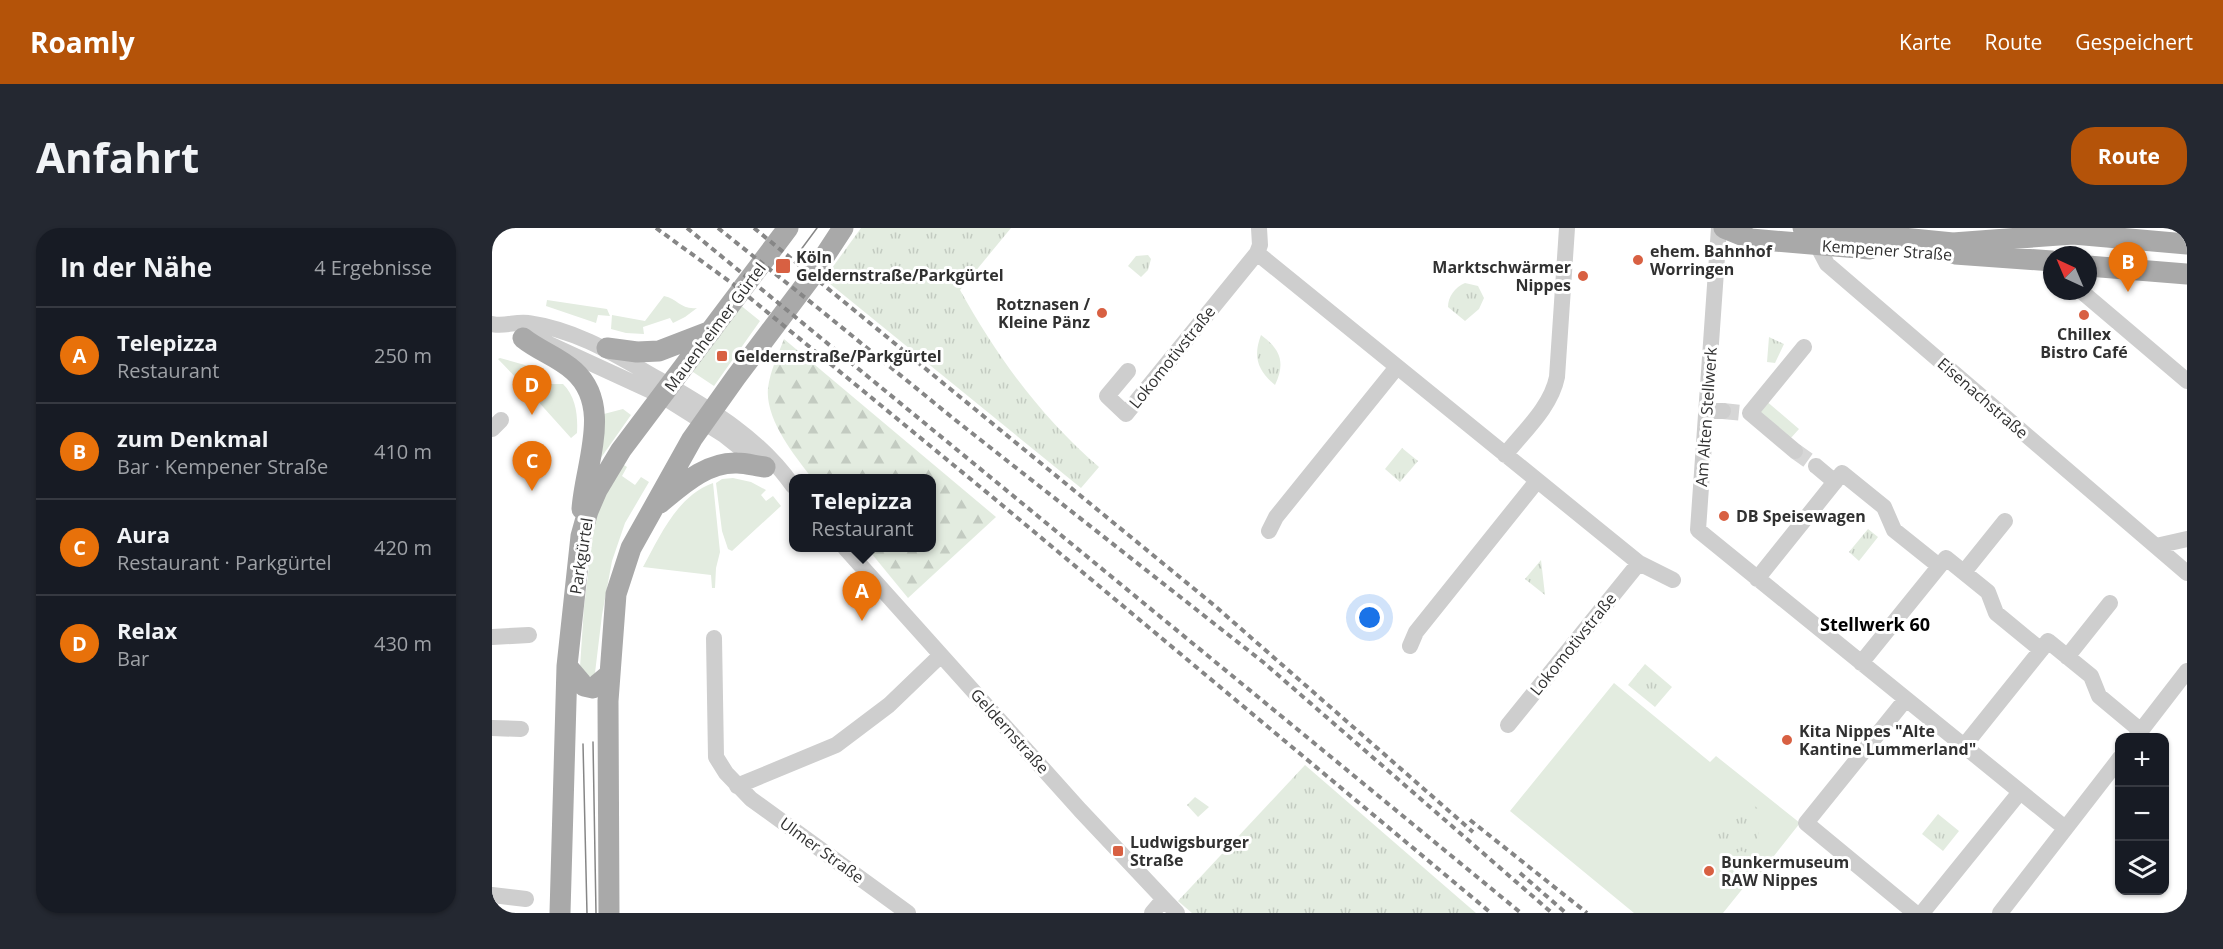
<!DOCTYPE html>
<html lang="de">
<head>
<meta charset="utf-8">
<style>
  body { margin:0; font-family:"Open Sans",sans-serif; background:#242831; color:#f1f3f6 }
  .controls { position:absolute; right:18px; bottom:18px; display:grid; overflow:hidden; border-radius:12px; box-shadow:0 2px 4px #0004 }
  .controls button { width:54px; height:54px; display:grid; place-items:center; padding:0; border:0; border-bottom:2px solid #363941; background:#171b24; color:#f1f3f6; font:30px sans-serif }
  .compass { position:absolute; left:1551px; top:18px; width:54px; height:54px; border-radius:50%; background:#171b24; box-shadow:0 2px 4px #0004; rotate:316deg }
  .you { position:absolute; left:878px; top:390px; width:21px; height:21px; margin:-15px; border:4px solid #fff; border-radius:50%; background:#1a73e8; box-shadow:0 0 0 9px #1a73e833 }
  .badge { display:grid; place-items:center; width:39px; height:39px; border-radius:50%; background:#b45309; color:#fff; font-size:20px; font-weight:700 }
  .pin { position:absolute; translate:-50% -50px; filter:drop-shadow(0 2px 3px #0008) }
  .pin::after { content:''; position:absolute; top:32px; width:21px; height:18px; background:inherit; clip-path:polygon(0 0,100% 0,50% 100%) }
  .popup { position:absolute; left:297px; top:246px; width:147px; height:78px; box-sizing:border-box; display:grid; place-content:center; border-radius:12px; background:#171b24; filter:drop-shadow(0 2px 4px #0005); font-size:20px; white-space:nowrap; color:#9ea1a6 }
  .popup b { font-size:22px; color:#f1f3f6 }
  .popup::after { content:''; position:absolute; left:50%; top:100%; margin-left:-12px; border:12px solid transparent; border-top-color:#171b24 }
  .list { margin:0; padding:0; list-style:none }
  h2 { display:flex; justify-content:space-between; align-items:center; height:78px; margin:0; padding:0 24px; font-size:26px }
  h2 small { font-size:20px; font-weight:400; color:#9ea1a6 }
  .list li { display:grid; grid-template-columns:39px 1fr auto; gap:18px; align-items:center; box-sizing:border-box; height:96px; padding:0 24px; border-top:2px solid #363941 }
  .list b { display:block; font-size:22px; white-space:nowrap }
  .list p { margin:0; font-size:20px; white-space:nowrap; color:#9ea1a6 }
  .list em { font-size:20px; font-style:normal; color:#9ea1a6 }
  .icon { flex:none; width:33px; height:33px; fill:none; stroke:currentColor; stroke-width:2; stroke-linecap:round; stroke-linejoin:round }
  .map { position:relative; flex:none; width:1695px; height:685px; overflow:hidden; border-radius:24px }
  header { display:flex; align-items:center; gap:36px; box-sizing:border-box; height:84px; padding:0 30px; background:#b45309; color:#fff }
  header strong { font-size:28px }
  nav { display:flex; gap:33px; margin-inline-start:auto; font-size:21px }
  .intro { display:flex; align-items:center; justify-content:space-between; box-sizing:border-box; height:144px; padding:0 36px }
  h1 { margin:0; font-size:42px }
  .button { padding:15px 27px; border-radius:24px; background:#b45309; color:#fff; font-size:21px; font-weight:700 }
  main { display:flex; gap:36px; padding:0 36px }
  aside { flex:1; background:#171b24; border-radius:24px; box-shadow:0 2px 4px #0004 }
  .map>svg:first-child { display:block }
  .grass { fill:#e3ece0 }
  .forest { fill:url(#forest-firs) }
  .park { fill:url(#park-tufts) }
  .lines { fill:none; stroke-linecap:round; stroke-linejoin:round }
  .minor-tunnel { stroke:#d6d6d6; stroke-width:16; stroke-dasharray:16 8; stroke-linecap:butt }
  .minor { stroke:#cecece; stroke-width:16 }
  .major { stroke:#a9a9a9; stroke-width:21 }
  .tram { stroke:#868686; stroke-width:1.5 }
  .rail { stroke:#868686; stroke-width:4; stroke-dasharray:6 4.5; stroke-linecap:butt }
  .poi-dot { fill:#d86042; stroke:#fff; stroke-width:2 }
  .labels { text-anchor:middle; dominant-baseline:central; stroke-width:6; stroke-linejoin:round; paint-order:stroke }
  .street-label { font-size:16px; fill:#313131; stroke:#fff }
  .poi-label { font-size:16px; font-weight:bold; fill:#313131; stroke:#fff; text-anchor:start }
  .neighbourhood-label { font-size:18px; font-weight:bold; fill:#000; stroke:#fff }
</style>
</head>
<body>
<header>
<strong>Roamly</strong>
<nav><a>Karte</a><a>Route</a><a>Gespeichert</a></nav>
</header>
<div class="intro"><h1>Anfahrt</h1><a class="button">Route</a></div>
<main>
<aside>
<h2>In der Nähe<small>4 Ergebnisse</small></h2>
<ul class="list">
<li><span class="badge" style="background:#e8710a">A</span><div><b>Telepizza</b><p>Restaurant</p></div><em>250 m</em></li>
<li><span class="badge" style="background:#e8710a">B</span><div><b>zum Denkmal</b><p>Bar · Kempener Straße</p></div><em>410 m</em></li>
<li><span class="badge" style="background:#e8710a">C</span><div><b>Aura</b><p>Restaurant · Parkgürtel</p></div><em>420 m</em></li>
<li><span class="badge" style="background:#e8710a">D</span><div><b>Relax</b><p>Bar</p></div><em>430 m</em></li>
</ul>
</aside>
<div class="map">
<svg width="1695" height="685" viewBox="0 0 1695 685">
  <defs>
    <pattern id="forest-firs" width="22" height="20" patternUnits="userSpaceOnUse" patternTransform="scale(1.5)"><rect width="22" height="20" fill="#e3ece0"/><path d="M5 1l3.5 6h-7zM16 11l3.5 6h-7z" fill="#c3cbc1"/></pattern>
    <pattern id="park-tufts" width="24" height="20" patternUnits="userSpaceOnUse" patternTransform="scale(1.5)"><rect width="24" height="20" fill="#e3ece0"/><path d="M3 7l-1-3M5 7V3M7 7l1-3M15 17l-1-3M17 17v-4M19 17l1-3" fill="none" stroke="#c3cbc1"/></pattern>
  </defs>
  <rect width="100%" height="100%" fill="#fff"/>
  <path class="grass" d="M172,68C186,71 189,82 205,80L193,89L181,95L178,90L151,99L152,106L134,105L119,101L120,87L153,93Z
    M55,72L115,81L118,88L106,87L104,95L54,78Z
    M247,76L268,93L222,158L198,142Z
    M8,130L40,139L43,142L44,147L32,158L6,131Z
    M58,156H71C84,169 86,187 85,205L79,210L43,170Z
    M1273,172L1307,201L1298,211L1264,183Z
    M131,181L139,187L106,234L108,187Z
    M129,235L135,239L130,248L143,257L149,249L157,254L133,295L120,333L110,387L103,445L100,448L94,449L88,439L92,379L102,297L109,272Z
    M241,250L259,254L274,262L269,267L274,273L281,268L289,278L240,323L236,321L230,303L224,255L230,251Z
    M221,255L228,324L224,340L223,360H220L219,347L151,339C168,308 185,268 221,255Z
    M1122,455L1218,534L1224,528L1308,595L1263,652L1256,654L1231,685H1142L1018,583Z"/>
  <path class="forest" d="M292,111L504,289L416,370L375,320H439V250H320C302,227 273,191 276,160C278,143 286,127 292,111Z"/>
  <path class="park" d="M369,0H519L468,62C505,129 549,189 607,239L589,260L332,51Z
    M656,27L659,31L656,42L649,49L636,38L644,28Z
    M973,55L986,58L992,70L987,81L973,93L956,79C956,69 963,59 973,55Z
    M769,107C788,121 794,134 783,157C765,142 761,128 769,107Z
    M1277,109L1292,116L1283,135L1275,134Z
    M910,220L926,233L908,254L893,241Z
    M1376,301L1386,309L1367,333L1357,324Z
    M1049,332L1053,367L1033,351Z
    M1153,436L1180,459L1163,479L1136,457Z
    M813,537L984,685H700L686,673Z
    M703,569L717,579L706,589L695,577Z
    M1253,571L1272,585L1261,627L1249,623L1238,628L1220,611Z
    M1446,586L1467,603L1451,623L1430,606Z"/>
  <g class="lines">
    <path class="minor-tunnel" d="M1231,183L1251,185
      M1303,223L1324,238"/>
    <path class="minor" d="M767,0L768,17L765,25L1147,335L1181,352
      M1227,0L1206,302L1573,600
      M1325,17L1335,36L1695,345
      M1589,63L1695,153
      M0,96C13,99 24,93 36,95C85,102 124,127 166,151C217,181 266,208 301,258
      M44,110L170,168L232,207L271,238
      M636,143L615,168L634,186L765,25
      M1214,183H1231
      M0,201L9,192
      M1303,223L1258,185L1312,119
      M1013,227C1032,203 1059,179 1065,149L1075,0
      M1324,238L1343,254
      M777,303L784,289L905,139
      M1664,318L1695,311
      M353,320L588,582L685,685
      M1472,344L1513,293
      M1265,351L1350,245L1392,279L1402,302L1447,338
      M0,409L37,407
      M222,410L224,529L234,545L259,571L416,685
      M918,418L924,404L1045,253
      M1575,429L1618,375
      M1369,435L1454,330L1496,364L1504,385L1549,422L1556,413L1599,448L1607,468L1649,503
      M1414,471L1314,595L1423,685
      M1016,497L1147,335
      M0,500L29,501
      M1644,509L1695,443
      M1472,518L1549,422
      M245,558L344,517L397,477L449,427
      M0,667L34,671
      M660,685L671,672
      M1430,685L1528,564
      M1508,685L1628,530"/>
    <path class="major" d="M1232,0L1259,11L1378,21
      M1311,0L1461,15L1581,6L1695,16
      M1463,26L1560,33
      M1596,38L1695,46
      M31,110C47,123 67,129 82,143C121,178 93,236 90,281
      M115,120L145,124L167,123L219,103
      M168,275C190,257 214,234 245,235C254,235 264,238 273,239
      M75,438L92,458L101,460L118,446
      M68,685L75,438L89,308L96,283L105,262L129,222L296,0
      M117,685L116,473L124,366L139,320L200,211L244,149L317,52L351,0"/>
    <path class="tram" d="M305,27L325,0
      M101,514L104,685
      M91,516L95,685"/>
    <path class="rail" d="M164,0L241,56L498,267L999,685
      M195,0L1029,685
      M226,0L326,80L462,191L771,434L1060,685
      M262,0L723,378L981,604
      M978,592L1095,685
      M1028,645L1074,685"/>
  </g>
  <g class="poi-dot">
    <circle cx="1146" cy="32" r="6"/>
    <rect x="283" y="30" width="16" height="16" rx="3"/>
    <circle cx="1091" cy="48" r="6"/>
    <circle cx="610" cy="85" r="6"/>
    <circle cx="1592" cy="87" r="6"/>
    <rect x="224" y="122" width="12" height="12" rx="3"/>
    <circle cx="1232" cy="288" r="6"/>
    <circle cx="1295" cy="512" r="6"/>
    <rect x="620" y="617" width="12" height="12" rx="3"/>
    <circle cx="1217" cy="643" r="6"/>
  </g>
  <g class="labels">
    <g class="street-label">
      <text transform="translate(1395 22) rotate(4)">Kempener Straße</text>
      <text transform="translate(223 99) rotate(-53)">Mauenheimer Gürtel</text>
      <text transform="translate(680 129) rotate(-51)">Lokomotivstraße</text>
      <text transform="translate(1491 170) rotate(41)">Eisenachstraße</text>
      <text transform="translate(1214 189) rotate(-86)">Am Alten Stellwerk</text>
      <text transform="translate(89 328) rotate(-81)">Parkgürtel</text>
      <text transform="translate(1081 416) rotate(-51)">Lokomotivstraße</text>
      <text transform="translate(518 503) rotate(48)">Geldernstraße</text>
      <text transform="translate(330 622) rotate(36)">Ulmer Straße</text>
    </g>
    <g class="poi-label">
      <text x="1158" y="23">ehem. Bahnhof<tspan x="1158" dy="18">Worringen</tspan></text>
      <text x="304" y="29">Köln<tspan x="304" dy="18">Geldernstraße/Parkgürtel</tspan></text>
      <text x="1079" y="39" text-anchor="end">Marktschwärmer<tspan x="1079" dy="18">Nippes</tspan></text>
      <text x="598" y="76" text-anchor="end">Rotznasen /<tspan x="598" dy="18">Kleine Pänz</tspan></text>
      <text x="1592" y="106" text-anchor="middle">Chillex<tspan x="1592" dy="18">Bistro Café</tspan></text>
      <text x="242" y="128">Geldernstraße/Parkgürtel</text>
      <text x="1244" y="288">DB Speisewagen</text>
      <text x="1307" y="503">Kita Nippes "Alte<tspan x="1307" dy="18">Kantine Lummerland"</tspan></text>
      <text x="638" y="614">Ludwigsburger<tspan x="638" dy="18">Straße</tspan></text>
      <text x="1229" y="634">Bunkermuseum<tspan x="1229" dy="18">RAW Nippes</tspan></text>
    </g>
    <g class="neighbourhood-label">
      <text x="1383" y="396">Stellwerk 60</text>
    </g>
  </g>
</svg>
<div class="controls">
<button>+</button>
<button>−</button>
<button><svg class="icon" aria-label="layers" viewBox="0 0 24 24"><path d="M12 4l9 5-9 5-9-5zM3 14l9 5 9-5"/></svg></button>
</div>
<svg class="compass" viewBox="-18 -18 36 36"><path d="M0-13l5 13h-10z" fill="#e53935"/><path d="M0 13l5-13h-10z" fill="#9ea1a6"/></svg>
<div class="you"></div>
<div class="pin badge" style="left:370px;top:393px;background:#e8710a">A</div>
<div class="popup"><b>Telepizza</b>Restaurant</div>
<div class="pin badge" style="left:1636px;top:64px;background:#e8710a">B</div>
<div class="pin badge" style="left:40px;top:263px;background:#e8710a">C</div>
<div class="pin badge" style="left:40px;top:187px;background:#e8710a">D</div>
</div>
</main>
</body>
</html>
